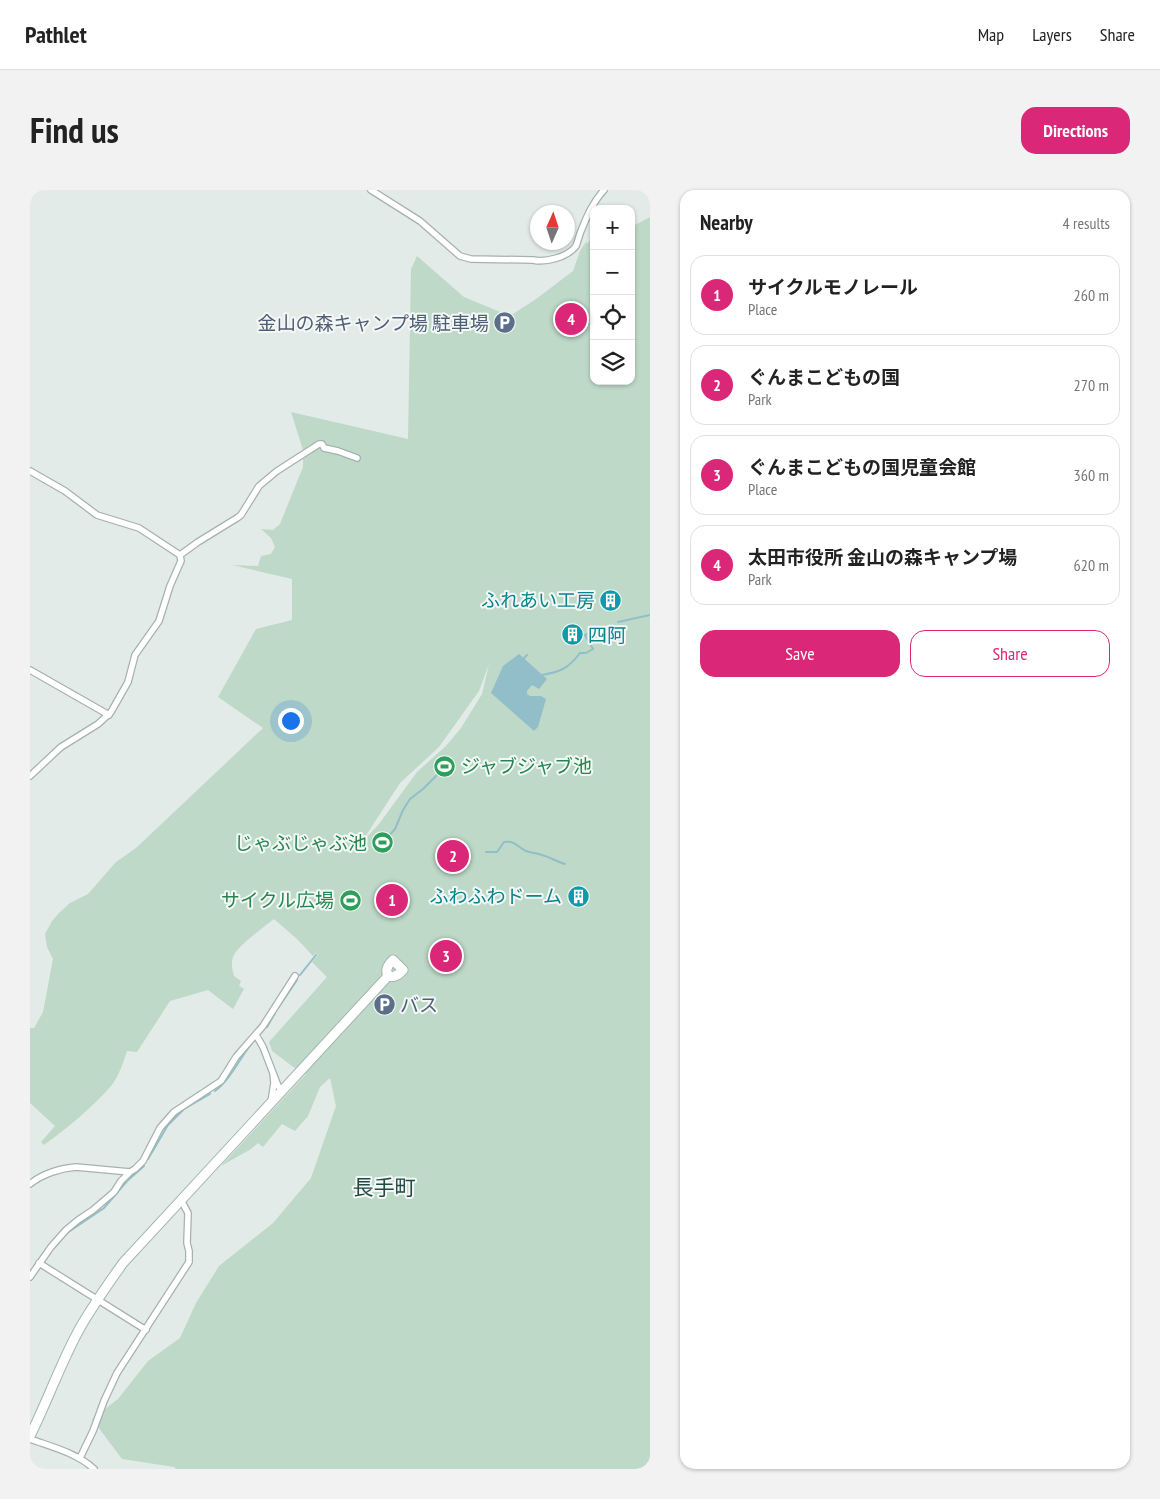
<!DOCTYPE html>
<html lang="en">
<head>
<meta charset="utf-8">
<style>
  body { margin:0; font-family:"PT Sans Narrow","Noto Sans JP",sans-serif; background:#f2f2f2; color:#222 }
  .controls { position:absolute; right:15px; top:15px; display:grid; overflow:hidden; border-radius:10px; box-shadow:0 1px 4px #0004 }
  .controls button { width:45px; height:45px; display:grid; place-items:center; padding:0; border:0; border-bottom:1px solid #e0e0e0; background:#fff; color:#222; font:25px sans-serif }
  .compass { position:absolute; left:500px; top:15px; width:45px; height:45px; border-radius:50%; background:#fff; box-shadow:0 1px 4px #0004; rotate:3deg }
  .you { position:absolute; left:260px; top:530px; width:18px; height:18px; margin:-12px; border:4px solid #fff; border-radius:50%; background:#1a73e8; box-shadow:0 0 0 8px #1a73e833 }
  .badge { display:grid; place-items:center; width:32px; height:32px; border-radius:50%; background:#db2777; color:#fff; font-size:16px; font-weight:700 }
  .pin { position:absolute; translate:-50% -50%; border:2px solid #fff; box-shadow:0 1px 5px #0006 }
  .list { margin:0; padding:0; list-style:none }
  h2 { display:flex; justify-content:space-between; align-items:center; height:65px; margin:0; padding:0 20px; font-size:21px }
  h2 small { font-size:16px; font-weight:400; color:#767676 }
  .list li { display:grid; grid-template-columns:32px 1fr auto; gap:15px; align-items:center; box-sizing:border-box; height:80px; margin:0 10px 10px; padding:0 10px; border:1px solid #e0e0e0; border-radius:15px }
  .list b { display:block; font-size:19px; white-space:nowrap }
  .list p { margin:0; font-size:16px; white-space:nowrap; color:#767676 }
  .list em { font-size:16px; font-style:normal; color:#767676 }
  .actions { display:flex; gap:10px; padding:15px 20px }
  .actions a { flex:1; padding:11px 0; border:1px solid #db2777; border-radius:15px; text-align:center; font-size:18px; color:#db2777 }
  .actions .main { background:#db2777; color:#fff }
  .icon { flex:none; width:28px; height:28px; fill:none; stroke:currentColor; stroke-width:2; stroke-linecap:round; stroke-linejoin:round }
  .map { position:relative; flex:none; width:620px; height:1279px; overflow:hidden; border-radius:15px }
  header { display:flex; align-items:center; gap:30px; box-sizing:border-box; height:70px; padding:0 25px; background:#fff; border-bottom:1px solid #e0e0e0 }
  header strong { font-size:24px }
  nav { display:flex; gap:28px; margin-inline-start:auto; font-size:18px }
  .intro { display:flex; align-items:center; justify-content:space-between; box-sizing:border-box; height:120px; padding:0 30px }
  h1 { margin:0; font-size:35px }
  .button { padding:12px 22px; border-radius:15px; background:#db2777; color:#fff; font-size:18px; font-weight:700 }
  main { display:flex; gap:30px; padding:0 30px }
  aside { flex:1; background:#fff; border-radius:15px; box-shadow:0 1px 4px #0004 }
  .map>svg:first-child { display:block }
  .green { fill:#bed9c7; fill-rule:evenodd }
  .water { fill:#92bec9 }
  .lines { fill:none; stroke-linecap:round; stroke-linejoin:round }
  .stream { stroke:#92bec9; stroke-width:2 }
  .street-casing { stroke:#a6b2af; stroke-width:8 }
  .secondary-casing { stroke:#a3b5b0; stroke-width:11 }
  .street { stroke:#fff; stroke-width:5.5 }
  .secondary { stroke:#fff; stroke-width:9 }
  .labels { text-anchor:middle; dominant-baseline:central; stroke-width:4; stroke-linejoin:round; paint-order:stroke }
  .service-label { font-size:19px; fill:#4e5e75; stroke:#f3f8f6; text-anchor:end }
  .culture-label { font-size:19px; fill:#0d838f; stroke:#f3f8f6; text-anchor:end }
  .leisure-label { font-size:19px; fill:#27864d; stroke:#f3f8f6; text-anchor:end }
  .quarter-label { font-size:21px; fill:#234942; stroke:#f3f8f6 }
</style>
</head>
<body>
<header>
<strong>Pathlet</strong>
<nav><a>Map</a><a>Layers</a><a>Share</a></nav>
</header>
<div class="intro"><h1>Find us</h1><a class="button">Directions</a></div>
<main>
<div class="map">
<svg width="620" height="1279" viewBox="0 0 620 1279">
  <rect width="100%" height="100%" fill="#e3ebe8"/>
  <path class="green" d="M620,27V1279H146L144,1277L92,1269L62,1229L88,1209L118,1171L150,1148L166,1113L189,1076L243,1033L281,988L306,916L300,888L290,897L278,926L265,941L252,934L233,957L228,953L221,959L191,976L276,884L269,877L266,879L242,861L239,852L297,787L282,772L288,765L286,763L283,766L268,750L244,729C233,738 208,755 203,767C201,773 202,779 204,786L211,791L209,796L214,799L203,819L178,800L140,811L107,862L97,861C93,873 89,886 81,896C62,918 37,938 14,955L11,952L25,936L0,913V838H4L13,822L23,769L17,757L15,744L22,731L29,723L40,713L58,704L86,672L106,658L233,538L188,507L226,439L262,430V389L202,375L228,376L231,366L241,364L245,357L241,348L231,339L243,340L250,334L273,277V260L261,222L378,249L381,79L387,66L434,107L480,126L506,109L543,81L550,61L556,52L558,54L559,51L564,50V191H601V37ZM459,474L452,504L431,538L416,556L387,582L349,634L335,649L323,657L335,647L370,593L409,557L449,501Z"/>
  <path class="water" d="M489,464L517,489L509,499L502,495L497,501V504L500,506H511L516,509L508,537L504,541L461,503L473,476Z"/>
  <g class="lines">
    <path class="stream" d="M588,432L620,425
      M494,468L497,465
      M512,485C530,482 539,478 550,463H556L563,459L555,445L564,441
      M357,648L365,639L373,620L380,609L393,599L412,580
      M456,662H467L474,652C485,650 487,657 496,661C501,663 507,663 512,665C520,667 527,672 535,674
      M270,785L286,765
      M248,818L267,790
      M237,837L245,823
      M185,901C200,890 210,868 222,853
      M118,969L138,935L154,919L180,904
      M37,1043L74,1018L97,991L114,976"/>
    <defs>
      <path id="street" d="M341,0L390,31L430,66L441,69L503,70C515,73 538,67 546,56C548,51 549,46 551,41C557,26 563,12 574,0
        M0,281L35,301L67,325L109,338L150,365
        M150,365L168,352L207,328L211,325L229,296L247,281L289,254H292L294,258L308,261L327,268
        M0,480L79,525
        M0,586L31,557L68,534L81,522L98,492L105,465L129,431L140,396L151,371L150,365
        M226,845L233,857L243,883
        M241,912L244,893L243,883L248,896L252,900
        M0,994C12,984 31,978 46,977L100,982L105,979L113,971L130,938L144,922L191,891L206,867L233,836L265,786
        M9,1073L116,1140
        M0,1087L21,1057L36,1040L48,1030L63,1020L84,1002L91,991L100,982
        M0,1249C22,1257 47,1263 64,1279
        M50,1268L63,1241L74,1211L87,1183L159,1072V1061L157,1053L158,1023L151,1010"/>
      <path id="secondary" d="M363,770L373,780C361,794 349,783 363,770Z
        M0,1246C18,1210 31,1172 50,1138C63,1115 78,1094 93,1073L359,785"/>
    </defs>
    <use href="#street" class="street-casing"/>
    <use href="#secondary" class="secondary-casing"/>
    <use href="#street" class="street"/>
    <use href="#secondary" class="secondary"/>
  </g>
  <defs>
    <symbol id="parking-disc" viewBox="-11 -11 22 22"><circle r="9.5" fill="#5c6f8a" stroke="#f3f8f6"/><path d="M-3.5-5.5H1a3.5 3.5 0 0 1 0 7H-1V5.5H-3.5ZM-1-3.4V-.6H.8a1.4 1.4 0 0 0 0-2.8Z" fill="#fff"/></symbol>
    <symbol id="building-disc" viewBox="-11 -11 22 22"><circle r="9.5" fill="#0f9aa8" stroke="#f3f8f6"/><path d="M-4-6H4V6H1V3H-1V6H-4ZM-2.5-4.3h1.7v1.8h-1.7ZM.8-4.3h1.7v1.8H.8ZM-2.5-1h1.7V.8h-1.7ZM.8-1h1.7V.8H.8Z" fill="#fff"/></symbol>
    <symbol id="stadium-disc" viewBox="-11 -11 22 22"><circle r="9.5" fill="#2e9e5b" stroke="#f3f8f6"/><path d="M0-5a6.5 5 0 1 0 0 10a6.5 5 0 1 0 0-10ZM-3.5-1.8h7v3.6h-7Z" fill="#fff"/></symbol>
  </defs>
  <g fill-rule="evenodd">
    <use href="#parking-disc" x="462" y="120" width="25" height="25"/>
    <use href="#building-disc" x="568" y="398" width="25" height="25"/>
    <use href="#building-disc" x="530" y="432" width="25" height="25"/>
    <use href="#stadium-disc" x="402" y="564" width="25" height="25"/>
    <use href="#stadium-disc" x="340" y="640" width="25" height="25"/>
    <use href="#building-disc" x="536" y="694" width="25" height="25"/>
    <use href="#stadium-disc" x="308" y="698" width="25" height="25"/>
    <use href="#parking-disc" x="342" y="802" width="25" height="25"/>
  </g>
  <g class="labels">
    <g class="service-label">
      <text x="459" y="133">金山の森キャンプ場 駐車場</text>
      <text x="370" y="815" text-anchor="start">バス</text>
    </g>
    <g class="culture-label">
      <text x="565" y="410">ふれあい工房</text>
      <text x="558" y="445" text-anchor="start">四阿</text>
      <text x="532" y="706">ふわふわドーム</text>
    </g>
    <g class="leisure-label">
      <text x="431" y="576" text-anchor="start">ジャブジャブ池</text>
      <text x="337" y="653">じゃぶじゃぶ池</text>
      <text x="304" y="710">サイクル広場</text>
    </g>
    <g class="quarter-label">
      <text x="354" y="997">長手町</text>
    </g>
  </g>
</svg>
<div class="controls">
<button>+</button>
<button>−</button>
<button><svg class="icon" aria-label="locate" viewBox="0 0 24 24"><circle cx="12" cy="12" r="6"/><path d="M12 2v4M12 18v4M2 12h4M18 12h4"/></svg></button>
<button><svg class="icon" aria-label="layers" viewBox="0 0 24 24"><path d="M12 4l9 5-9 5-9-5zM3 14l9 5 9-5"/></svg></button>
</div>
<svg class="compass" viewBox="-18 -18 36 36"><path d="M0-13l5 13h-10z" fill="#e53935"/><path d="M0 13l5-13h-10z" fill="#767676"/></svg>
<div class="you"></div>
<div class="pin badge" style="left:362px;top:710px">1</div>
<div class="pin badge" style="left:423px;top:666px">2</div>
<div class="pin badge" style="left:416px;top:766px">3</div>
<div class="pin badge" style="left:541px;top:129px">4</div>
</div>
<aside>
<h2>Nearby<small>4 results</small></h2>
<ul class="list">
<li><span class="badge">1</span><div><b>サイクルモノレール</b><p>Place</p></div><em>260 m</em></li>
<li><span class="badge">2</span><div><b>ぐんまこどもの国</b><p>Park</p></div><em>270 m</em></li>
<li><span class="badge">3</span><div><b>ぐんまこどもの国児童会館</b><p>Place</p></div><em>360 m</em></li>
<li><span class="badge">4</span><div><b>太田市役所 金山の森キャンプ場</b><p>Park</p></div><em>620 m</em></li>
</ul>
<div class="actions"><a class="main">Save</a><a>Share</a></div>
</aside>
</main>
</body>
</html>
